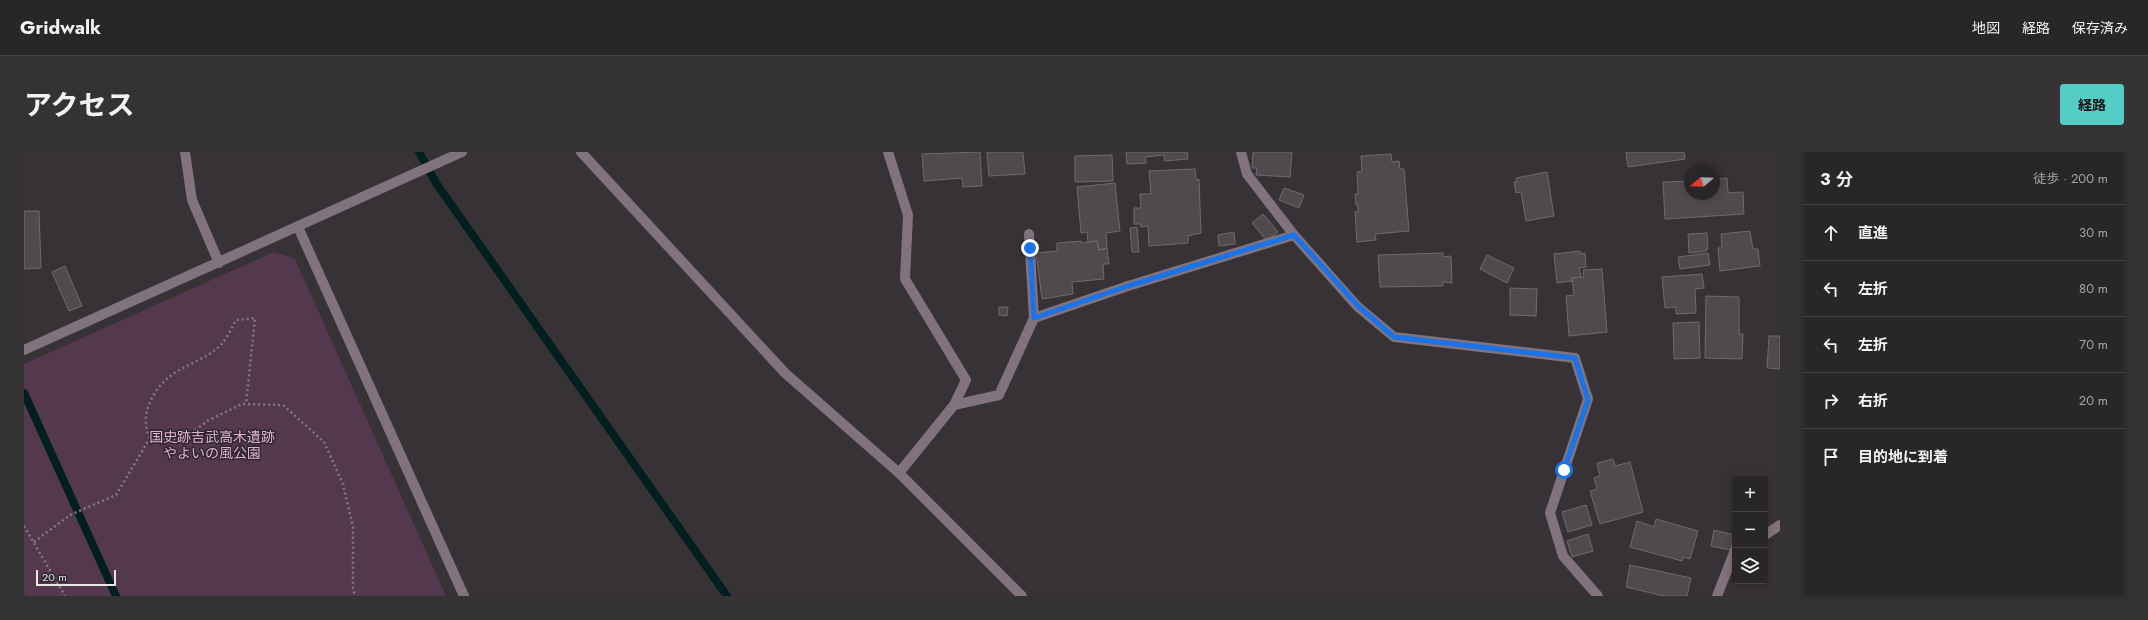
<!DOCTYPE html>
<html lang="ja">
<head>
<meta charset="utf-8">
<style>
  body { margin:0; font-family:Jost,"Noto Sans JP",sans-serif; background:#353234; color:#f1f3f6 }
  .controls { position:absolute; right:12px; bottom:12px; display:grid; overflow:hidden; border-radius:4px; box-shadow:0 2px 10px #0003 }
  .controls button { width:36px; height:36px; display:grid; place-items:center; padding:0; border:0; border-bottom:1px solid #454345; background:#292628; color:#f1f3f6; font:20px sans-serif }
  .compass { position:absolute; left:1660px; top:12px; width:36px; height:36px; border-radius:50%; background:#292628; box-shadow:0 2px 10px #0003; rotate:251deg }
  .scale { position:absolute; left:12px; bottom:10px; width:80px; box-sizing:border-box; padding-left:4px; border:2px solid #e8e5e7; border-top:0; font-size:11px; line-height:14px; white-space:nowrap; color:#e8e5e7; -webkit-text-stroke:3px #2d282c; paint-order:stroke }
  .stop { position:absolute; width:12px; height:12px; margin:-9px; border:3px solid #1a73e8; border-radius:50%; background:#fff }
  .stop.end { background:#1a73e8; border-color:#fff; box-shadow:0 1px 4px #0008 }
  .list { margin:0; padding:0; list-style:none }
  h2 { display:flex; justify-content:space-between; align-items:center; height:52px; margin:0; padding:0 16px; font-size:17px }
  h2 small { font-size:13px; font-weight:400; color:#a5a5a8 }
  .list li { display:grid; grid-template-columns:26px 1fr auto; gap:12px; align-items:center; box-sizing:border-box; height:56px; padding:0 16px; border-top:1px solid #454345 }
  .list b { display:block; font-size:15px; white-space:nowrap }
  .list em { font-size:13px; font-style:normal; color:#a5a5a8 }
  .icon { flex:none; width:22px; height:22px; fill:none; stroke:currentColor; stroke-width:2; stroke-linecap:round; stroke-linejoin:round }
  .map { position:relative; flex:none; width:1756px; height:444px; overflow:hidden; border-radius:4px }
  header { display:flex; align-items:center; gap:24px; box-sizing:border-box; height:56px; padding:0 20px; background:#292628; border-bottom:1px solid #454345 }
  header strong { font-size:19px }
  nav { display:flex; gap:22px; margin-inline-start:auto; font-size:14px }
  .intro { display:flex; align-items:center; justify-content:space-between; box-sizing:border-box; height:96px; padding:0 24px }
  h1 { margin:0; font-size:28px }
  .button { padding:10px 18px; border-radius:4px; background:#54cdc7; color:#111; font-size:14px; font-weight:700 }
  main { display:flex; gap:24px; padding:0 24px }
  aside { flex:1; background:#292628; border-radius:4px; box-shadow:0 2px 10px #0003 }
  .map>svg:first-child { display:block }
  .green { fill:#54394e }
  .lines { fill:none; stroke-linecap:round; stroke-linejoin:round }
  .stream { stroke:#001f1e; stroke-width:8 }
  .building { fill:#504a4e; stroke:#6f6a6e }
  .path { stroke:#7f7b7e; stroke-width:2.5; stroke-dasharray:2 3; stroke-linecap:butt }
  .minor { stroke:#81737d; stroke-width:10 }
  .route { stroke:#1a73e8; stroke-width:5 }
  .labels { text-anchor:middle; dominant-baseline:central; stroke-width:3; stroke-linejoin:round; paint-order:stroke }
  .park-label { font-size:14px; fill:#e3afd7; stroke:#2d282c }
</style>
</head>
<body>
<header>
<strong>Gridwalk</strong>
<nav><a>地図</a><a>経路</a><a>保存済み</a></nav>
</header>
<div class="intro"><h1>アクセス</h1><a class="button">経路</a></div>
<main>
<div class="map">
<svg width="1756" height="444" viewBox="0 0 1756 444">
  <rect width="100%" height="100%" fill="#373236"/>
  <path class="green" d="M250,100L271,107L422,444H0V212Z"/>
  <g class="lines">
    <path class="stream" d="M395,0L412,31L703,444
      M0,241L92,444"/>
  </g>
  <path class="building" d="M956,0L958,34L939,35L938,26L900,29L898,2Z
    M963,0H999L1001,22L965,24Z
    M1102,0H1163L1164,7L1141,9L1140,3L1121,5L1122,11L1103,12Z
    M1229,0H1268L1266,25L1232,23L1233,16H1228Z
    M1602,0H1660L1661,7L1604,15Z
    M1367,2L1368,10L1375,9L1376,17H1380L1385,79L1351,82L1352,88L1333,90L1331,60H1334V53H1332L1331,42H1334L1333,20L1338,19L1337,4Z
    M1088,3L1089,29L1051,30V4Z
    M1171,17L1172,28L1175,27L1177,81L1164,84V91L1125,94L1124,74L1117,75V72H1110V56H1117L1116,42H1127L1125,19Z
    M1523,20L1530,64L1502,69L1497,40L1492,41L1490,30H1493L1492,26Z
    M1703,26L1704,41L1719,40L1720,62L1641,67L1639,30L1666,29V42H1690V27Z
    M1091,31L1096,79L1082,81L1083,96L1075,98L1073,89L1064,90L1063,80L1057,81L1053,35Z
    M1260,36L1280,43L1275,56L1255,48Z
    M0,59H15L17,116L0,117Z
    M1239,62L1254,80L1243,89L1228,71Z
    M1113,75L1115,100H1108L1106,76Z
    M1726,79L1729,97H1734L1736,114L1696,119L1694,96H1698L1697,82Z
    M1210,80L1211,92L1195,94L1194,83Z
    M1683,81L1684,97H1682V99L1665,101L1664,82Z
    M1057,89L1058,91L1073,89L1075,98L1083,96L1085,112H1079L1080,127L1048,130L1049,142L1018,147L1012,101L1033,99V91Z
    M1556,99V102L1561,101L1562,115L1555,116L1557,125L1548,126V129L1533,131L1530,102Z
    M1419,101V105L1427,104L1428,131L1419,130V134L1356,135L1354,103Z
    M1684,101L1686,113L1656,117L1654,105Z
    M1463,103L1490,116L1483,131L1456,117Z
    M41,114L58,154L45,159L28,120Z
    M1578,117L1583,180L1545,184L1542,144L1550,143L1548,126L1560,125L1559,118Z
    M1678,122L1680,136L1671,137L1672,161L1652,162V155L1641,156L1638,125Z
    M1486,136L1513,137L1512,164L1486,163Z
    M1682,144L1715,145V182H1719L1718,207L1681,206Z
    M975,155H984L983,164L975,163Z
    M1675,170L1676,206L1650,207L1649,171Z
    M1745,184H1756V217L1743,216Z
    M1589,307L1591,314L1606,310L1619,360L1576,372L1566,339L1573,337L1570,326L1576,324L1573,311Z
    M1562,353L1568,373L1544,380L1538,360Z
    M1632,367L1674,379L1666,407L1659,405L1658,409L1606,395L1613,369L1630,375Z
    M1690,378L1710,383L1707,398L1687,394Z
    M1564,382L1569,399L1548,405L1543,389Z
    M1606,413L1667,426L1663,444H1640L1602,435Z"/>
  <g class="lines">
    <path class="path" d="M126,286C115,266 127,240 144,226C158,214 177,209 191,198C201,191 206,179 212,168L231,166L222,252
      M0,374L41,444
      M10,390L46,363L92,343L126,286L158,288L185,268L218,252L259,253L300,290L319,332L329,375V436L331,444"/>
    <path class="minor" d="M161,0L168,48L195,111
      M557,0L761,221L875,321
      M864,0L884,63L881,127L942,228L930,253
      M274,75L440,444
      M1005,82L1010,166
      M1270,83L1333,154L1370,185L1551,206L1564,247L1526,361L1539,404L1574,444
      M0,198L438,0
      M1741,383L1756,373
      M998,444L875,321L930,253L975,243L1010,166L1104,134L1270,83L1223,22L1217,0
      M1693,444L1711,398"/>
  </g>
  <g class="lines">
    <path class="route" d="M1006,96L1010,166L1104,134L1270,83L1334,154L1370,185L1551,206L1564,248L1540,318"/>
  </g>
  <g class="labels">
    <g class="park-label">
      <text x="188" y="285">国史跡吉武高木遺跡<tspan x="188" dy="16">やよいの風公園</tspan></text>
    </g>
  </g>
</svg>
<div class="controls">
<button>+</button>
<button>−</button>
<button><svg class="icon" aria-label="layers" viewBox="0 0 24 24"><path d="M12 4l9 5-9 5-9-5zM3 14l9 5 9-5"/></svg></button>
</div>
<svg class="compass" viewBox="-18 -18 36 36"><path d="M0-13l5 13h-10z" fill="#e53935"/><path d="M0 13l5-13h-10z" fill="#a5a5a8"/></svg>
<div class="scale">20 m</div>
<div class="stop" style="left:1540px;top:318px"></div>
<div class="stop end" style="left:1006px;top:96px"></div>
</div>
<aside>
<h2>3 分<small>徒歩 · 200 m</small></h2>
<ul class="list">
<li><svg class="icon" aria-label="ahead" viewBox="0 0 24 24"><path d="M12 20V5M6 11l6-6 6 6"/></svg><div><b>直進</b></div><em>30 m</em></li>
<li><svg class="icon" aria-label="left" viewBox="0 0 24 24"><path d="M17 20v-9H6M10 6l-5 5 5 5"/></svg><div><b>左折</b></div><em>80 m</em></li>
<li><svg class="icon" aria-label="left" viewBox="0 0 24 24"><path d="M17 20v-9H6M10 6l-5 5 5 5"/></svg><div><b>左折</b></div><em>70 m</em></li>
<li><svg class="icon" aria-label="right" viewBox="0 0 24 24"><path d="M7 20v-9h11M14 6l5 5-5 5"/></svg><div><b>右折</b></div><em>20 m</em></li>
<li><svg class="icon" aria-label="arrive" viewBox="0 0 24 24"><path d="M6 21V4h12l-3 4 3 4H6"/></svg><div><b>目的地に到着</b></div></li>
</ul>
</aside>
</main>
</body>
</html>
